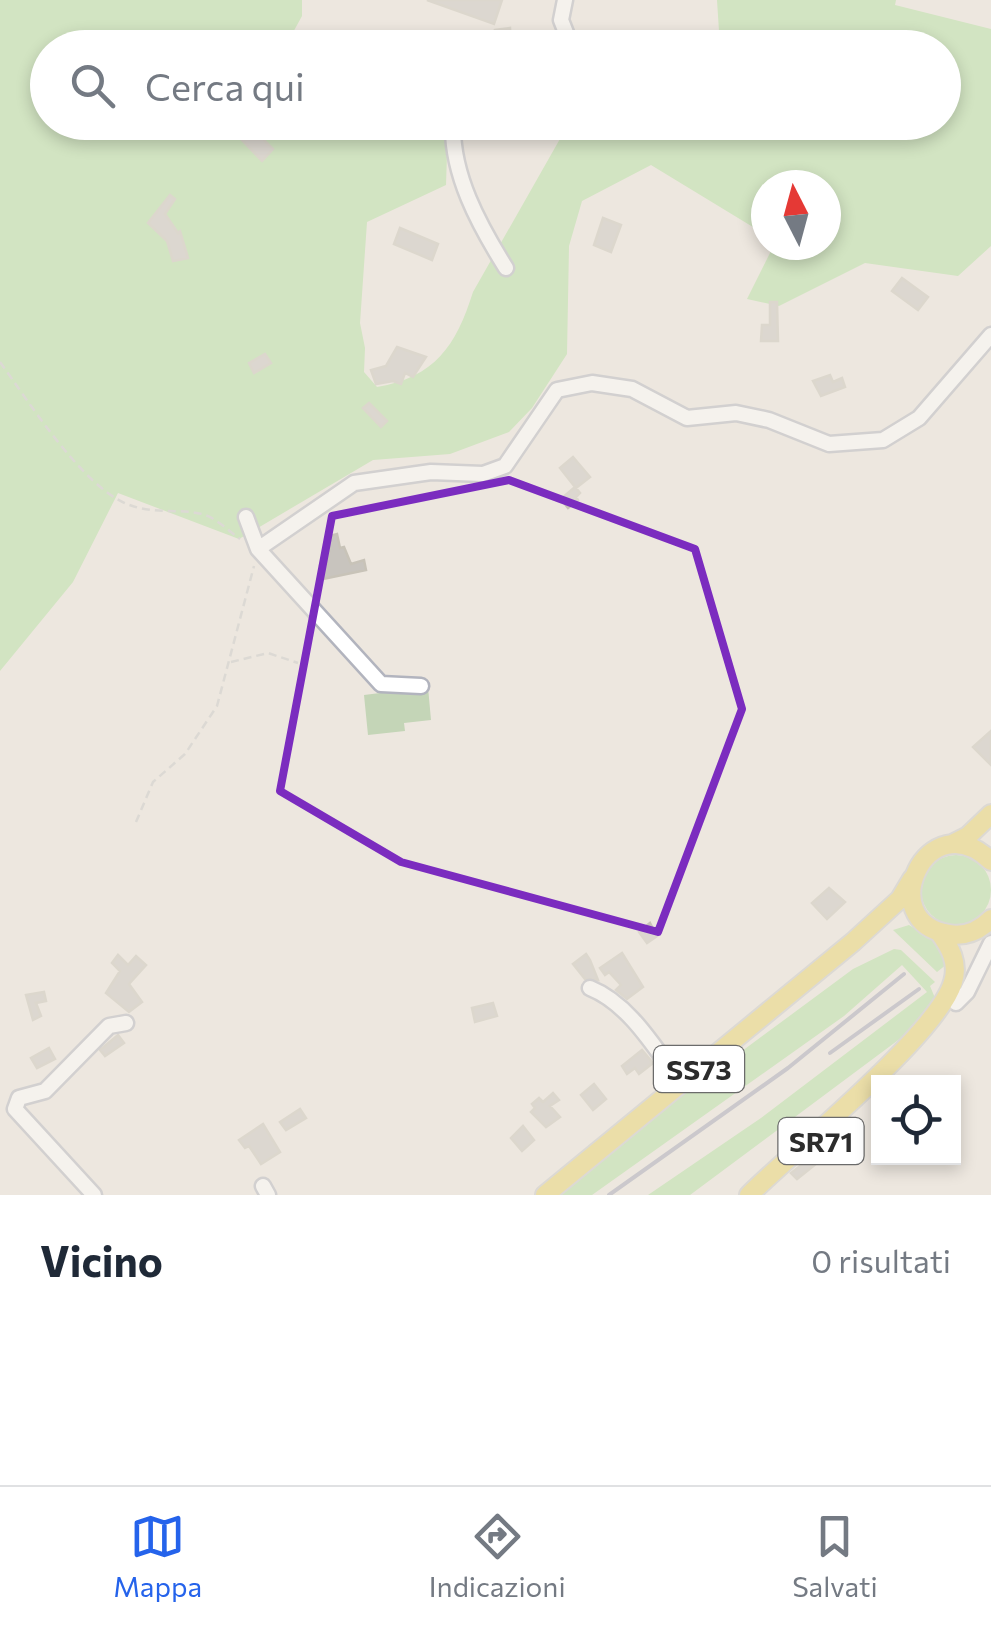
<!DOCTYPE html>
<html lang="it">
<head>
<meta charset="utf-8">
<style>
  body { margin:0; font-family:Commissioner,sans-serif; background:#f2f2f3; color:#1f2937 }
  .controls { position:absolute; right:30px; bottom:30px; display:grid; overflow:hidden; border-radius:0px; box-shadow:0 5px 15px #0003 }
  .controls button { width:90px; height:90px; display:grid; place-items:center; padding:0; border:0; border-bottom:2px solid #e0e1e3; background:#fff; color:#1f2937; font:50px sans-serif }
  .compass { position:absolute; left:751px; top:170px; width:90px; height:90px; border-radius:50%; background:#fff; box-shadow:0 5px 15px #0003; rotate:354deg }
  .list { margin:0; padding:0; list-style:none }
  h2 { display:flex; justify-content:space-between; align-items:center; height:130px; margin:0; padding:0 40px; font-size:42px }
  h2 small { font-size:32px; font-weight:400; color:#747a83 }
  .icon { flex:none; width:55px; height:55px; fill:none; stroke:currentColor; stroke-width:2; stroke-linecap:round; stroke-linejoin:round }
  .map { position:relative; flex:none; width:991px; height:1195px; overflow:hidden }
  .search { position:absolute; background:#fff; box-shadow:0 5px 15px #0003; left:30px; right:30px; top:30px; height:110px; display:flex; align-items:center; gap:25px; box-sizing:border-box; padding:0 35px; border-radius:55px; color:#747a83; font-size:38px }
  .sheet { height:290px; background:#fff }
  nav { display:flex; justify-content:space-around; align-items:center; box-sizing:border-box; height:140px; border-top:2px solid #e0e1e3; background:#fff; font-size:28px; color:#747a83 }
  nav a { display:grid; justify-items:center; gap:5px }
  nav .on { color:#2563eb }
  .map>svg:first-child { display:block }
  .green { fill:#b1e09f }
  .cemetery { fill:#c4d5b7 }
  .building { fill:#c8c4be; stroke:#c8c3b8; stroke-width:2.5 }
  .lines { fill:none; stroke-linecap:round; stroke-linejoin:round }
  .minor-casing { stroke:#b2b4be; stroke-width:19 }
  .major-casing { stroke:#c8c8c8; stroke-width:22 }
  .path { stroke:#c8c8c8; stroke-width:2.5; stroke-dasharray:8 5; stroke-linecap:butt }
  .minor { stroke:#fff; stroke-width:14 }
  .major { stroke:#e9d267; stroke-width:18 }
  .rail { stroke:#a2a3b5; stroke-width:4 }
  .marked { fill:none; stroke:#7b2cbf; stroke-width:8; stroke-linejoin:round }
  .labels { text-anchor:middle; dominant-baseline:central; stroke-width:8; stroke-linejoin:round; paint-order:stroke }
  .shield { fill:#fff; stroke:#6b6b6b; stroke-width:2.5 }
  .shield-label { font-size:28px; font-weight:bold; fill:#2c2c2c }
</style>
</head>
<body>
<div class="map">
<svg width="991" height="1195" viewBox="0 0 991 1195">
  <rect width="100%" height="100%" fill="#ede7df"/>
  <path class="green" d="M0,0H302V16L285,47L48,48V122L448,123L446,185L367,222L360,323L365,348L364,372L377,387C435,377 456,346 473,292L569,123L944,122V48L700,47L710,45L719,31L717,0H896L895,5L991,29V246L958,276L865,263L779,306L747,299L774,245H826V185H766V235L651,165L582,201L569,246L567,354L532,408L509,432L450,454L373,460L239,539L118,493L73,582L0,671Z
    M921 890a35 35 0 1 1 70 0a35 35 0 1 1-70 0Z
    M909,925L940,944L947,964L937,972L893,930Z
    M894,949L901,950L935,982L930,986L935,998L932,1007L905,1035L690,1195H648L761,1118L927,992L902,965L844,1016L592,1195H558L626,1137L853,969Z"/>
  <path class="cemetery" d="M428,687L431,720L404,723L405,731L368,735L364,695Z"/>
  <path class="building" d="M427,0H502L494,24Z
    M510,28L511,43H481L495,30Z
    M253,129L273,149L262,161L242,140Z
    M170,195L175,199L165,214L178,233L180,231L188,258L173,261L167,241L148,223Z
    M603,218L621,225L611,252L594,245Z
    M400,228L438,244L432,260L394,244Z
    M902,278L928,297L918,310L892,291Z
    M770,302H777L778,341H761L762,325H770Z
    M397,347L426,357L413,377L405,373L401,384L393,381L376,384L371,370L386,366Z
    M265,354L271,363L254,373L249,363Z
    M830,375L833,382L842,378L845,387L821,396L813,381Z
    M369,403L387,421L381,427L363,408Z
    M573,457L590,477L576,488L580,493L576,497L578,500L568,508L561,499L575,487L560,468Z
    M337,534L340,548L344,547L351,564L364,560L366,570L323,579L320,566L327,564L324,551H329L326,537Z
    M991,731V765L973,747Z
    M829,888L845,902L827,919L812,903Z
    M650,923L657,936L647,943L639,932Z
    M622,953L643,987L627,999L616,990L621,985L609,972L605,975L600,968Z
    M586,954L590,960L598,980L585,979L573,964Z
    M118,955L128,965L136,956L146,965L129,984L142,1002L129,1012L106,993L120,971L112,963Z
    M44,992L46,1001L36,1003L41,1016L33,1020L26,995Z
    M493,1003L497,1016L475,1022L472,1008Z
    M118,1035L124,1043L105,1056L100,1050Z
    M49,1048L55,1059L37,1068L31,1058Z
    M642,1050L653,1063L639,1074L635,1068L627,1074L622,1066Z
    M594,1084L606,1099L593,1110L581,1095Z
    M553,1093L559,1100L550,1106L560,1117L546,1127L531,1112L535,1108L532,1104L539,1098L543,1102Z
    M300,1109L306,1118L286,1130L280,1122Z
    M263,1124L280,1152L261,1164L249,1146L245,1148L239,1140Z
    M523,1126L534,1140L522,1151L511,1138Z
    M827,1145L832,1151L797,1179L791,1173Z"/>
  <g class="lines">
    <defs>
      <path id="minor" d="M565,0L561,20L572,48
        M453,122C451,174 479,225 506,268
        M246,517L258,549L381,684L421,686
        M258,549L354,483L431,472L483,474L505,466L557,390L592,383L632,389L687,418L736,413L769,420L829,444L883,440L919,418L991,335
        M590,988C630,1004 656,1050 681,1083
        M956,1003L967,992L991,943
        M263,1186L268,1195
        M94,1195L15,1109L19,1098L45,1091L109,1026L126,1023"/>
      <path id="major" d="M952,844L968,836L991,814
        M991,861C927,800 872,922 949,934C966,937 979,931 991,919
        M545,1195L853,942L900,899L912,879
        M749,1195C792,1152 939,1033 953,982C959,963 950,947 939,932"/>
    </defs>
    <use href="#minor" class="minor-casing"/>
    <use href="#major" class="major-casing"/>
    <path class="path" d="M0,362C29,402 82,486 127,504C154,515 177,508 202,514C215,517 230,532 240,539
      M231,662L268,653L298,663
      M136,822L153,782L185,754L217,706L254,566"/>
    <use href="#minor" class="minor"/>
    <use href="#major" class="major"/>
    <path class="rail" d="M830,1053L919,989
      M609,1195L788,1068L904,974"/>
  </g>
  <path d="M0 0H991V1195H0ZM509,480L695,549L742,709L658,932L401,862L280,791L332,516Z" fill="#ede7df" fill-opacity=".55" fill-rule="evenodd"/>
  <path class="marked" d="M509,480L695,549L742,709L658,932L401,862L280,791L332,516Z"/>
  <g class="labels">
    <g class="shield">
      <rect x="654" y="1046" width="90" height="46" rx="8"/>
      <rect x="778.5" y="1118" width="85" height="46" rx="8"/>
    </g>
    <g class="shield-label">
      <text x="699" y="1069">SS73</text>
      <text x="821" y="1141">SR71</text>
    </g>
  </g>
</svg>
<div class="controls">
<button><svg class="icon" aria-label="locate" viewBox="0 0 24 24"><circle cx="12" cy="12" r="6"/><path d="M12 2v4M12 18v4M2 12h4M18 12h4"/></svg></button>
</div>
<svg class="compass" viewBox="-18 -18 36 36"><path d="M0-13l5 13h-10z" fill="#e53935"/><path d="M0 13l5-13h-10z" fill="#747a83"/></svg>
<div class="search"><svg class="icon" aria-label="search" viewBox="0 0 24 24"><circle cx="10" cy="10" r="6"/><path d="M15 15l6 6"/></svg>Cerca qui</div>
</div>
<section class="sheet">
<h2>Vicino<small>0 risultati</small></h2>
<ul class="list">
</ul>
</section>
<nav>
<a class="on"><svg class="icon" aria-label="map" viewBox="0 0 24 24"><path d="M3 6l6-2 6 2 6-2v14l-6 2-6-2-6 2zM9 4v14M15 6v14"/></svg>Mappa</a>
<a><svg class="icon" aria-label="directions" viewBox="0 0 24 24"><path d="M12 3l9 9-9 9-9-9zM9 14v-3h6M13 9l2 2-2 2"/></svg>Indicazioni</a>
<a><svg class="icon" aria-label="saved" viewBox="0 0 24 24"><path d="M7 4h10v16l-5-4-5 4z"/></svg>Salvati</a>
</nav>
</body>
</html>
